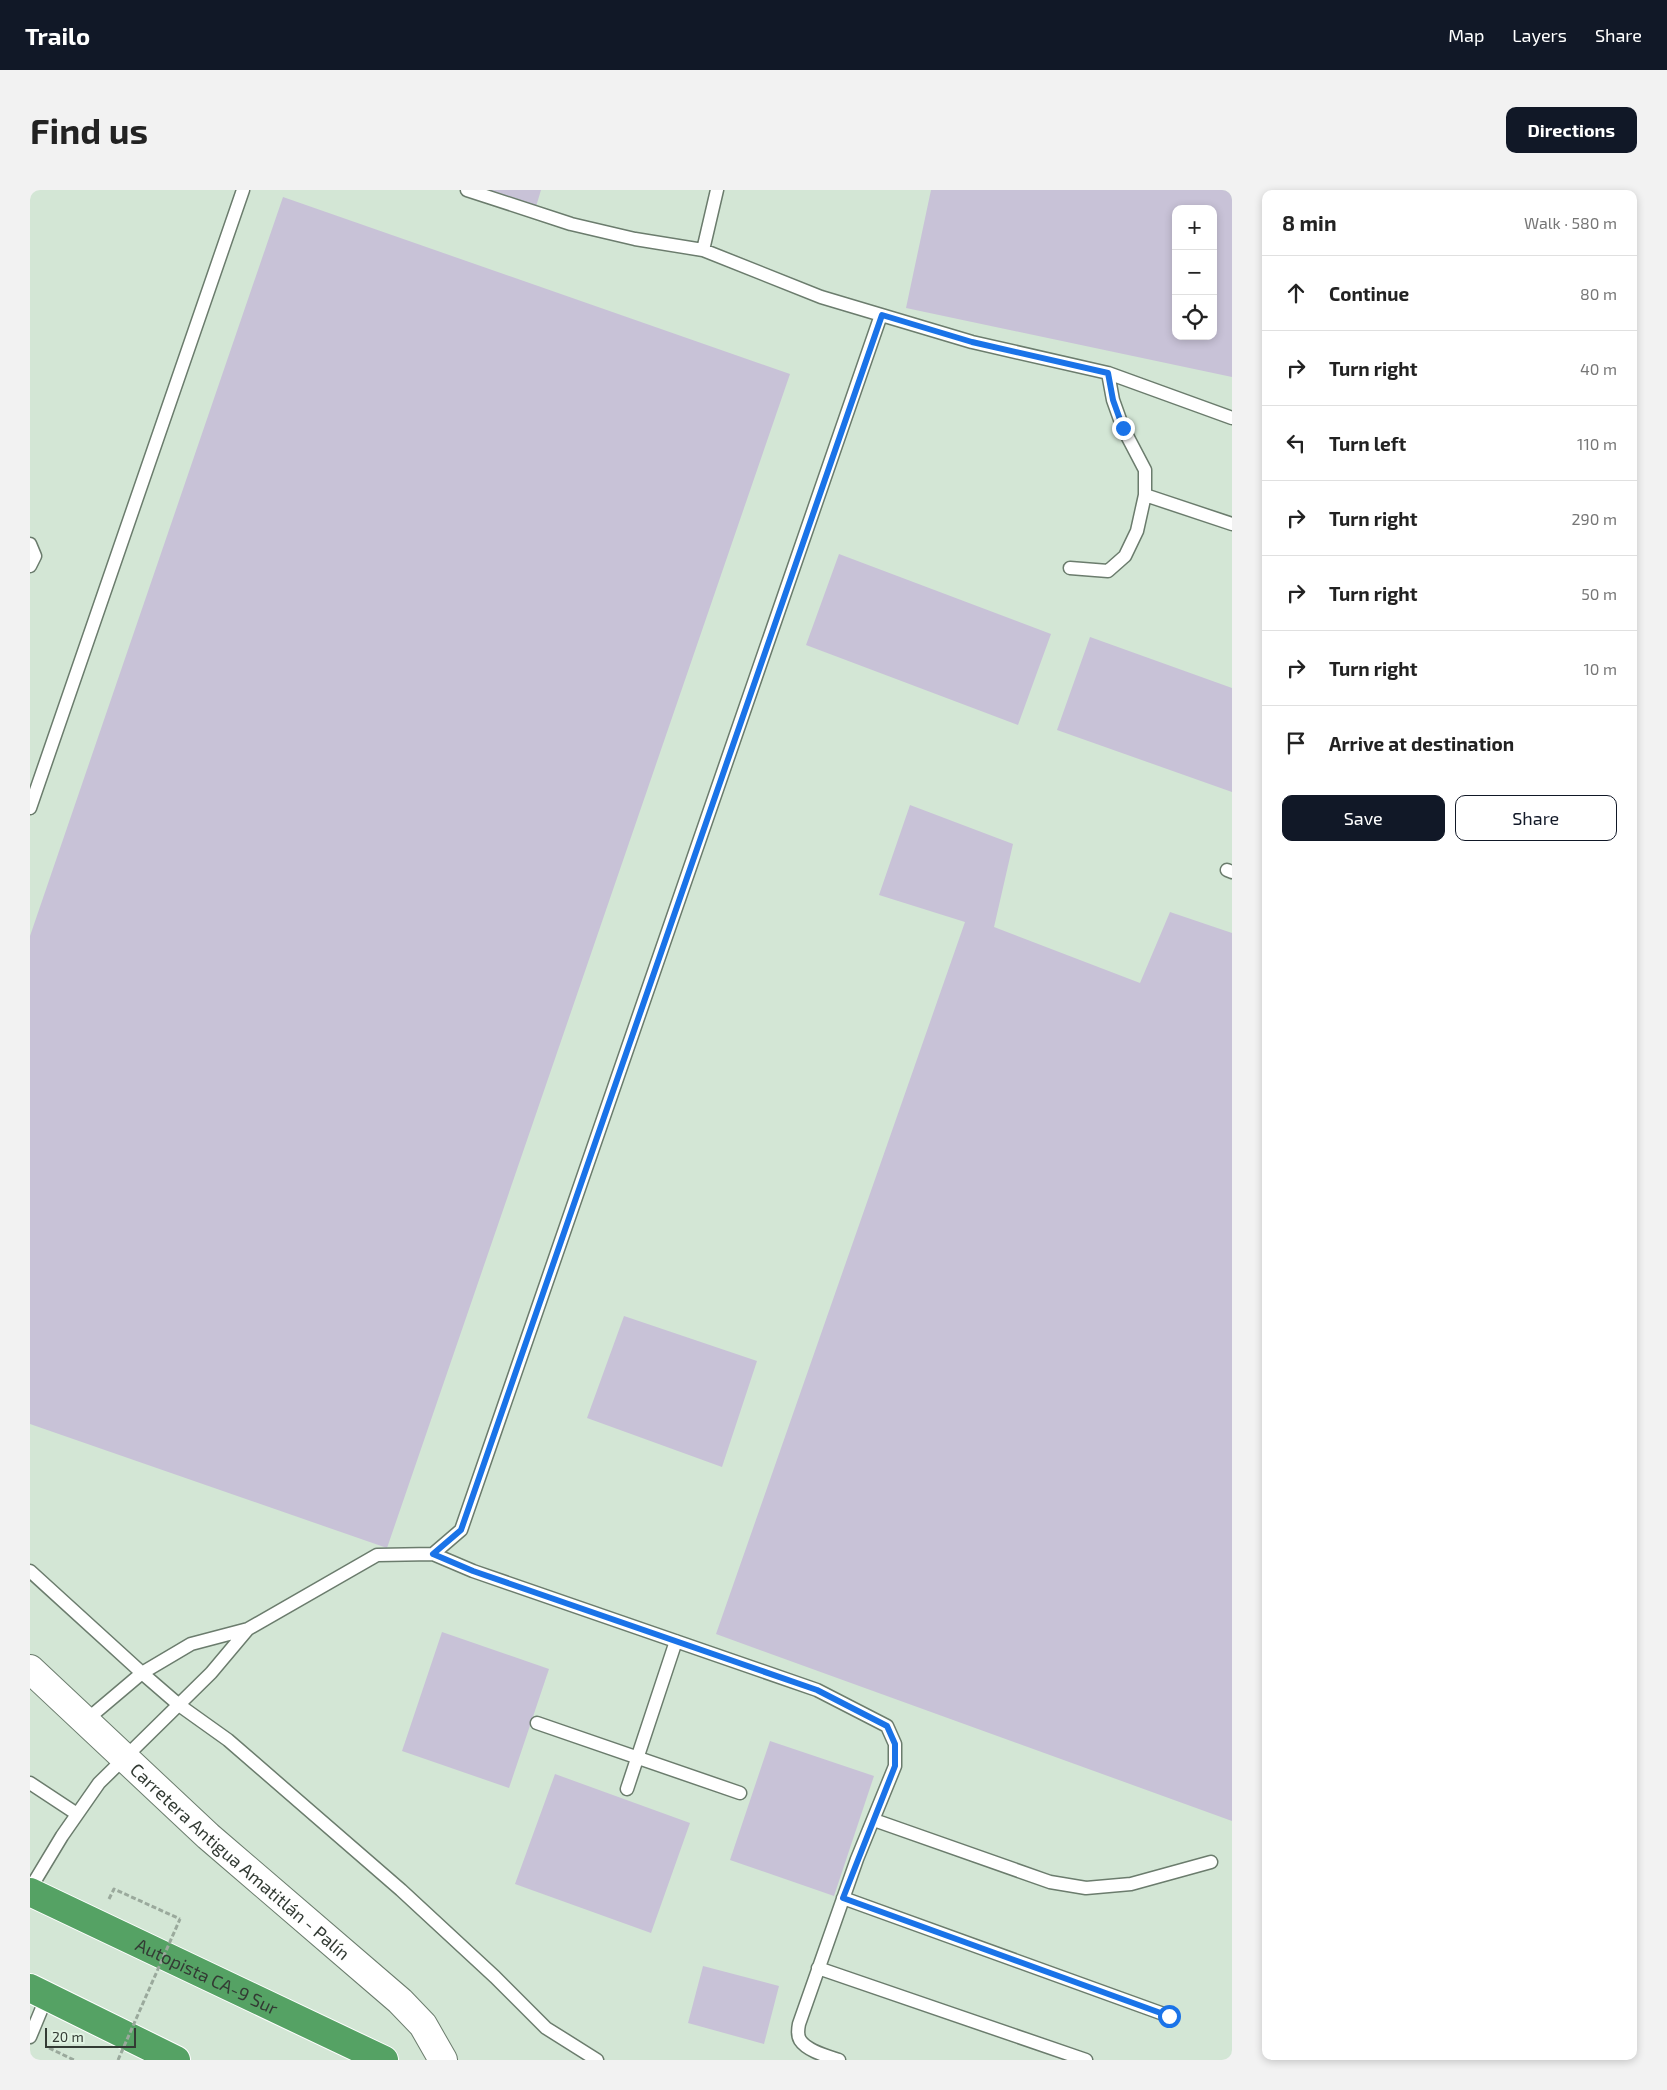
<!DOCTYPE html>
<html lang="en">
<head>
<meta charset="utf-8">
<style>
  body { margin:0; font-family:"Exo 2",sans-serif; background:#f2f2f2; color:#222 }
  .controls { position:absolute; right:15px; top:15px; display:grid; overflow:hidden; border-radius:10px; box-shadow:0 2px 8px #0003 }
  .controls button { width:45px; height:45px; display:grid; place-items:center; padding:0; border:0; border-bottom:1px solid #e0e0e0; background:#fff; color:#222; font:25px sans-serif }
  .scale { position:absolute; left:15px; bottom:12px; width:91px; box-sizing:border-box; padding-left:5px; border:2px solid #333b34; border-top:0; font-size:14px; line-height:18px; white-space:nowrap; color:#333b34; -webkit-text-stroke:4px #e0f3e2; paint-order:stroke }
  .stop { position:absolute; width:15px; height:15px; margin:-11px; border:4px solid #1a73e8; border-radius:50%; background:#fff }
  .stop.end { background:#1a73e8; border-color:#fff; box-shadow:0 1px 5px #0008 }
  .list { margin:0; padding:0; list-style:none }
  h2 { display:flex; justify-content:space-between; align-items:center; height:65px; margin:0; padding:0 20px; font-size:21px }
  h2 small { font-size:16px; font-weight:400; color:#767676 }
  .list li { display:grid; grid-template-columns:32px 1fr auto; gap:15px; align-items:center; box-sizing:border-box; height:75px; padding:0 20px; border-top:1px solid #e0e0e0 }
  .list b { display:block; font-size:19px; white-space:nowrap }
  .list em { font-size:16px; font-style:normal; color:#767676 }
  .actions { display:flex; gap:10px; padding:15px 20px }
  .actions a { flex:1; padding:11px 0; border:1px solid #111827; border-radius:10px; text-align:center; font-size:18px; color:#111827 }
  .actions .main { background:#111827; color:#fff }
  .icon { flex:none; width:28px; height:28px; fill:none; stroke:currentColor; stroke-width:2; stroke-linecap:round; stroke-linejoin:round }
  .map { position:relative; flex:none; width:1202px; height:1870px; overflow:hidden; border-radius:10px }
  header { display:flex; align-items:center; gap:30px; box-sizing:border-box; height:70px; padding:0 25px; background:#111827; color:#fff }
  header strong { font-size:24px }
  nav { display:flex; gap:28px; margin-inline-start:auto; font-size:18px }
  .intro { display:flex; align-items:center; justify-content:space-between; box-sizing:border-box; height:120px; padding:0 30px }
  h1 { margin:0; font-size:35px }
  .button { padding:12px 22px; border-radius:10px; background:#111827; color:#fff; font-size:18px; font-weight:700 }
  main { display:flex; gap:30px; padding:0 30px }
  aside { flex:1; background:#fff; border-radius:10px; box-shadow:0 2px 8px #0003 }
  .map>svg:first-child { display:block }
  .building { fill:#c8c2d7; fill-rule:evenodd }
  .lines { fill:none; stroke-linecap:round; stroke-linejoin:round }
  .lane-casing { stroke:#6b7c6d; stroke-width:15 }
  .secondary-casing { stroke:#6b7c6d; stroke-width:30 }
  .highway-casing { stroke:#fff; stroke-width:30 }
  .path { stroke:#9aa99c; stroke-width:3; stroke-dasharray:5 2.5; stroke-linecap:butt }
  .lane { stroke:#fff; stroke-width:12 }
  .secondary { stroke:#fff; stroke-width:28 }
  .highway { stroke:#55a264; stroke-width:28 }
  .path-bridge { stroke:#9aa99c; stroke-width:3; stroke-dasharray:5 2.5; stroke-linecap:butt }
  .route { stroke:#1a73e8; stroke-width:6 }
  .labels { text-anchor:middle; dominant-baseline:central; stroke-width:4.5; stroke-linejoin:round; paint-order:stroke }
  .street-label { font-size:18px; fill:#333b34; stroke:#e0f3e2 }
</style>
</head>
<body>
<header>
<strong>Trailo</strong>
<nav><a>Map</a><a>Layers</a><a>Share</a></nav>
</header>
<div class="intro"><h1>Find us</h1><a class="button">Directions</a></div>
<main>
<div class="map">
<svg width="1202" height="1870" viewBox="0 0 1202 1870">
  <rect width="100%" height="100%" fill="#d3e6d5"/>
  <path class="building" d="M452,0H511L505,20Z
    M901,0H1202V187L876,118ZM1146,19H1183V146H1146Z
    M253,7L760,184L357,1358L0,1234V746Z
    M809,364L1021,444L988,535L776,455Z
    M1060,447L1202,498V602L1027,540Z
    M880,615L983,654L964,737L1110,793L1140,722L1202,743V1631L686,1444L935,732L849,705Z
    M594,1126L727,1171L692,1277L557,1228Z
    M412,1442L519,1479L479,1598L372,1561Z
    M740,1551L844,1586L804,1706L700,1670Z
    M525,1584L660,1633L621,1743L485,1694Z
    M673,1776L749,1796L734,1854L658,1833Z"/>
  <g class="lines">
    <defs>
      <path id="lane" d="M437,0L541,34L605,49L673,60L791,107L942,152L1078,183L1202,228
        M673,60L687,0
        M1115,305L1202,334
        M0,354L5,366L0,376
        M1040,378L1078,381L1095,366L1107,341L1115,305V280L1093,238L1083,210L1078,183
        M0,618L213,0
        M1197,680L1202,682
        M403,1364L431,1340L851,125
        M0,1381L112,1483L149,1515L198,1550L371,1700L465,1787L516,1838L567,1870
        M54,1532L112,1483L161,1454L218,1439L347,1365L403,1364L443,1381L787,1500L857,1536L865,1554V1576L827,1669L769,1834C768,1839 767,1845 770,1850C777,1861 797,1866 809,1870
        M507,1533L710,1603
        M0,1593L47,1624
        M597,1599L646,1451
        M844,1630L1020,1692L1056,1698L1101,1694L1181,1672
        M0,1699L32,1646L69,1593L181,1483L218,1439
        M813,1708L1139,1826
        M788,1778L1056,1870
        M0,1847L17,1806"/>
      <g id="secondary">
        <path id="s1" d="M0,1479L178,1646L370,1811L393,1835L413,1870"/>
      </g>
      <g id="highway">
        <path id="s2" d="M0,1702L354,1870"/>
        <path d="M0,1798L146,1870"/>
      </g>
    </defs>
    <use href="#lane" class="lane-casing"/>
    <use href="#secondary" class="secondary-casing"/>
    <use href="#highway" class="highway-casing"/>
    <path class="path" d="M79,1709L84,1699L150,1729
      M19,1858L44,1870"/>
    <use href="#lane" class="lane"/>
    <use href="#secondary" class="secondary"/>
    <use href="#highway" class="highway"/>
    <path class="path-bridge" d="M88,1870L150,1729"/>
  </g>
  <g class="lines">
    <path class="route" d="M1093,238L1083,210L1078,183L942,152L852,125L431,1340L403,1364L443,1381L787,1500L857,1536L865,1554V1576L813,1708L1139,1826"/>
  </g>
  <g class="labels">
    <g class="street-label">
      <text stroke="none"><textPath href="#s1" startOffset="285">Carretera Antigua Amatitlán - Palín</textPath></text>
      <text stroke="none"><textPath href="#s2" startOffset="196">Autopista CA-9 Sur</textPath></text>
    </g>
  </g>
</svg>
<div class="controls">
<button>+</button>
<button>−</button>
<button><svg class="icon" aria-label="locate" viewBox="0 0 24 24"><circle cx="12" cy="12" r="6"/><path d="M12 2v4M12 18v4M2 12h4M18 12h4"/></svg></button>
</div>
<div class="scale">20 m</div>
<div class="stop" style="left:1139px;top:1826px"></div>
<div class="stop end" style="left:1093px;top:238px"></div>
</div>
<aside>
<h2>8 min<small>Walk · 580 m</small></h2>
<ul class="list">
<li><svg class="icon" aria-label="ahead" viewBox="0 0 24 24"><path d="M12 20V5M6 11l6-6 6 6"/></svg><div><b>Continue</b></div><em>80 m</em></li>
<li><svg class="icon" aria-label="right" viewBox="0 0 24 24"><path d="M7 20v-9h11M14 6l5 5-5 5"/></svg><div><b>Turn right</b></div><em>40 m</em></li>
<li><svg class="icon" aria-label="left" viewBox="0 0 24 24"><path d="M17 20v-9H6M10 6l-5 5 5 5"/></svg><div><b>Turn left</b></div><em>110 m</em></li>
<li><svg class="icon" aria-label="right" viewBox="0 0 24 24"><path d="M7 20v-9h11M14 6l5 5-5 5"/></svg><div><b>Turn right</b></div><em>290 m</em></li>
<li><svg class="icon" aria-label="right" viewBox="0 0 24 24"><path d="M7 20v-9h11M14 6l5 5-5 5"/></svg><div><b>Turn right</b></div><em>50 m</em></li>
<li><svg class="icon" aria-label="right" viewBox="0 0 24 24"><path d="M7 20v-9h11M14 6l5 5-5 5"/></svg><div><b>Turn right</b></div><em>10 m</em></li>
<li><svg class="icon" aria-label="arrive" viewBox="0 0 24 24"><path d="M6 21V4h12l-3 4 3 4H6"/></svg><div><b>Arrive at destination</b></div></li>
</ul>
<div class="actions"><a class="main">Save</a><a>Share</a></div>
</aside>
</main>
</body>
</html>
